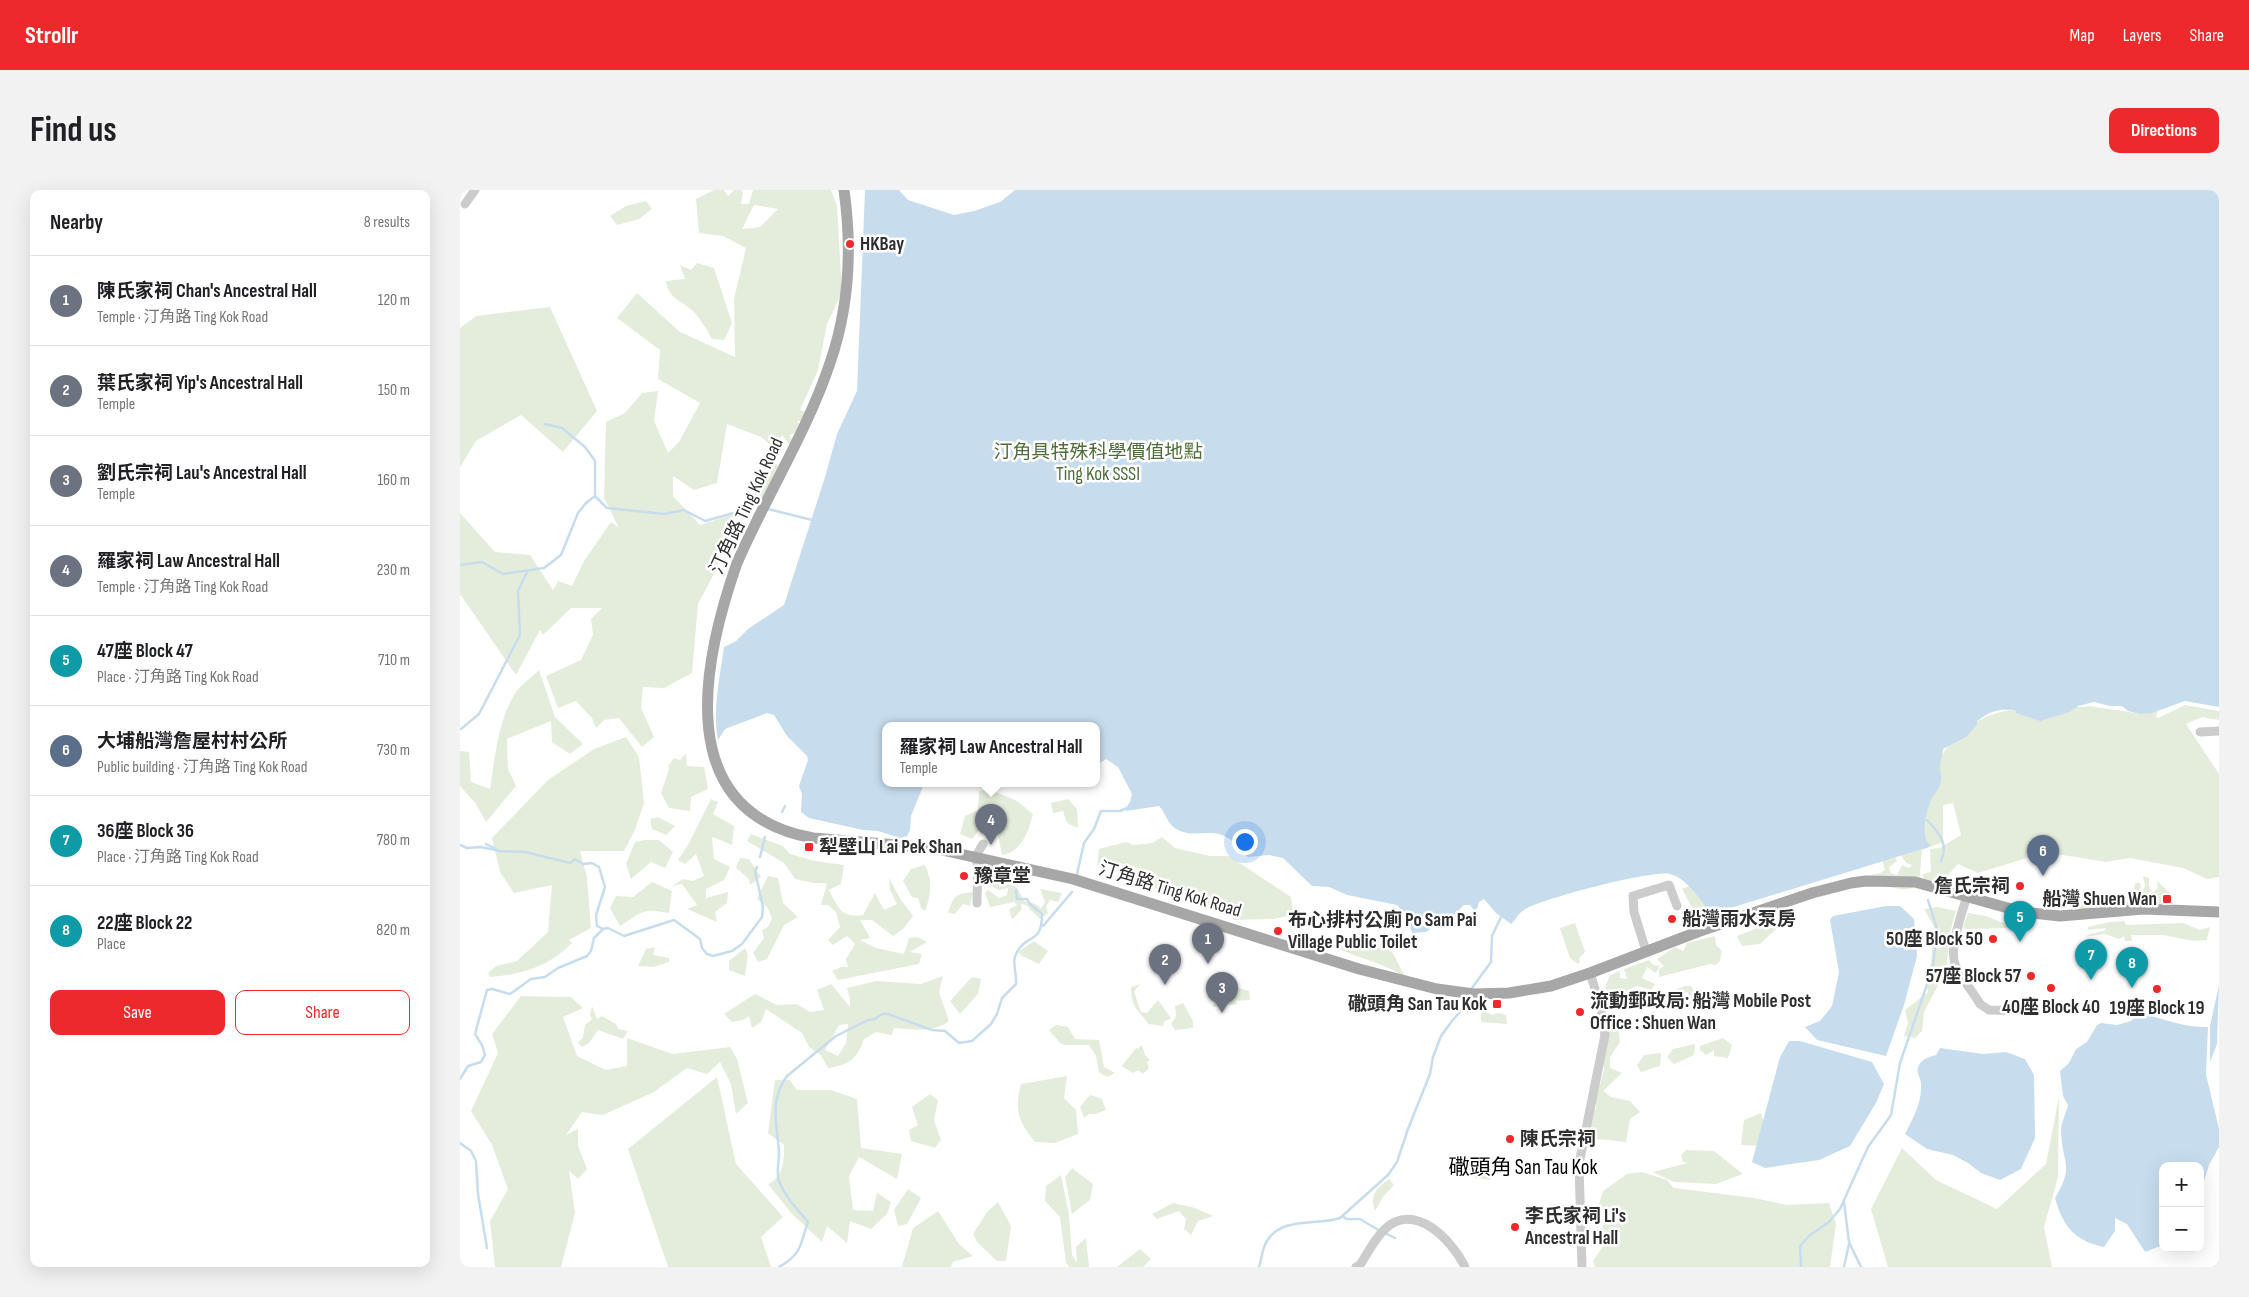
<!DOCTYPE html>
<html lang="en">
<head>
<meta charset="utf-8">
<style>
  body { margin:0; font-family:"Sofia Sans Condensed","Noto Sans TC",sans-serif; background:#f2f2f2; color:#202124 }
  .controls { position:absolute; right:15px; bottom:15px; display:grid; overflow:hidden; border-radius:10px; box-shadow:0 5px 20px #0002 }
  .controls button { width:45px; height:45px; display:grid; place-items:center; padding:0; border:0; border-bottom:1px solid #e0e0e0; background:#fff; color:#202124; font:25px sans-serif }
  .you { position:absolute; left:784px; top:651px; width:18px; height:18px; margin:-12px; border:4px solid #fff; border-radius:50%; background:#1a73e8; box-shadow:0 0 0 8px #1a73e833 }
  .badge { display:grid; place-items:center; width:32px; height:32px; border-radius:50%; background:#ee292c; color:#fff; font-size:16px; font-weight:700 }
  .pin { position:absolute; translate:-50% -41px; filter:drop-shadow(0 1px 2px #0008) }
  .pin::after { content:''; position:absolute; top:26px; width:18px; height:15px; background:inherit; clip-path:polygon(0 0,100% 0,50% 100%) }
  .popup { position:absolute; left:422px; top:532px; width:218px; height:65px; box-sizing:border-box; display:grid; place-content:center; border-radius:10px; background:#fff; filter:drop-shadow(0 1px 4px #0005); font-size:16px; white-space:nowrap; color:#757577 }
  .popup b { font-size:19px; color:#202124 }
  .popup::after { content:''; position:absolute; left:50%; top:100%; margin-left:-10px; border:10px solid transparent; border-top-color:#fff }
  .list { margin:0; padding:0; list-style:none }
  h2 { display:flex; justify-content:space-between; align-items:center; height:65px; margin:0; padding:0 20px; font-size:21px }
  h2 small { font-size:16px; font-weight:400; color:#757577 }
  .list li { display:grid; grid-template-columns:32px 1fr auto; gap:15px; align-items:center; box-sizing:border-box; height:90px; padding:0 20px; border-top:1px solid #e0e0e0 }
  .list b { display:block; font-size:19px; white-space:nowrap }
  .list p { margin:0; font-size:16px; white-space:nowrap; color:#757577 }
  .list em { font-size:16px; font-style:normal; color:#757577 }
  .actions { display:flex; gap:10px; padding:15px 20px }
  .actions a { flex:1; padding:11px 0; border:1px solid #ee292c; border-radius:10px; text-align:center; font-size:18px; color:#ee292c }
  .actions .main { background:#ee292c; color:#fff }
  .map { position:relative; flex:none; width:1759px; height:1077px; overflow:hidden; border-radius:10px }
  header { display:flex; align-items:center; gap:30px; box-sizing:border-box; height:70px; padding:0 25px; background:#ee292c; color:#fff }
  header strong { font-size:24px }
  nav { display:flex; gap:28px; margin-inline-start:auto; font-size:18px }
  .intro { display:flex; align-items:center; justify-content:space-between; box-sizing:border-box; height:120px; padding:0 30px }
  h1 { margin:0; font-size:35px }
  .button { padding:12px 22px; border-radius:10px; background:#ee292c; color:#fff; font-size:18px; font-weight:700 }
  main { display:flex; gap:30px; padding:0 30px }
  aside { flex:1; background:#fff; border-radius:10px; box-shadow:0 5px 20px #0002 }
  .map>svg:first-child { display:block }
  .green { fill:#e4eddc; fill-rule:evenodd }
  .water { fill:#c7ddee }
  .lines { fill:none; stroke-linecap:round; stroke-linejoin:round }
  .stream { stroke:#c7ddee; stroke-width:2.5 }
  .minor { stroke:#ccc; stroke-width:9 }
  .major { stroke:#a7a7a7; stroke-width:11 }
  .poi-dot { fill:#ee292c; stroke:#fff; stroke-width:2 }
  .labels { text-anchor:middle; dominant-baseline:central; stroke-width:5; stroke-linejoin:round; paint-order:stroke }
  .poi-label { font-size:19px; font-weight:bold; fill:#2f2f2f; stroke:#fff; text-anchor:start }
  .park-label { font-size:19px; fill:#4f6d3a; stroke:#fff }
  .street-label { font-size:19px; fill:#2f2f2f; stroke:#fff }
  .quarter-label { font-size:21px; fill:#000; stroke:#fff }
</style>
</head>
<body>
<header>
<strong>Strollr</strong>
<nav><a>Map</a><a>Layers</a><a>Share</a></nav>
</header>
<div class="intro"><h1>Find us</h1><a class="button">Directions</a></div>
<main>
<aside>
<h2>Nearby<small>8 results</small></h2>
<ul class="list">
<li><span class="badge" style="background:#6b7280">1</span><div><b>陳氏家祠 Chan's Ancestral Hall</b><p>Temple · 汀角路 Ting Kok Road</p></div><em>120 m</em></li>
<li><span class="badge" style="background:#6b7280">2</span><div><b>葉氏家祠 Yip's Ancestral Hall</b><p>Temple</p></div><em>150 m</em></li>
<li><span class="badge" style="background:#6b7280">3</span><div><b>劉氏宗祠 Lau's Ancestral Hall</b><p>Temple</p></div><em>160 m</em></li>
<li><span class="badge" style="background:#6b7280">4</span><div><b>羅家祠 Law Ancestral Hall</b><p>Temple · 汀角路 Ting Kok Road</p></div><em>230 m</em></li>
<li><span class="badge" style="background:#0f9aa8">5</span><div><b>47座 Block 47</b><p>Place · 汀角路 Ting Kok Road</p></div><em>710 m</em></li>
<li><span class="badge" style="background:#5c6f8a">6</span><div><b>大埔船灣詹屋村村公所</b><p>Public building · 汀角路 Ting Kok Road</p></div><em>730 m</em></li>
<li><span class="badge" style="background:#0f9aa8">7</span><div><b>36座 Block 36</b><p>Place · 汀角路 Ting Kok Road</p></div><em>780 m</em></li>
<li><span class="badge" style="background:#0f9aa8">8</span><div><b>22座 Block 22</b><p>Place</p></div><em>820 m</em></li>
</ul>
<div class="actions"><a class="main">Save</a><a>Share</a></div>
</aside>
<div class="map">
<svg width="1759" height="1077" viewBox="0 0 1759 1077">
  <rect width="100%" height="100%" fill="#fff"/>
  <path class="green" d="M254,0H264L268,6L274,0H281L283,2L281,14H289L293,0H371L377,16L382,102L367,134L358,180L340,220L346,222L342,231H337L340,235L335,243L329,245L333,251L329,254L322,245L313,257L301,247L267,234L257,293L234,300L213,286V306L240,335L274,324L256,380L238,414L232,483L204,498L183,497L181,518L194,547L182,557L159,528L144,530L136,538L132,528L116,511L98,518L86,486L121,470L133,445L131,429L142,418H111L83,445L80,440L56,485L0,404V323L35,362L70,365L93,400L98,391L112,396L124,371L151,332L159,338L144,308L146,232L165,223L182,203L198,201L194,231L208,263L219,252L240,213L198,189L200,160L157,128L177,103L220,142L275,167L274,109L286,58L263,46L239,43L236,9ZM294,15L318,19L300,37L282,39Z
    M186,11L192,19L179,29L157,35L150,26L166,16Z
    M237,73L254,78L272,133L264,150L252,149C247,140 241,130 234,122C224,112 207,108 206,91L225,89L220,75L231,80Z
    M90,117L137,221L103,262L61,225L16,251L0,277V138L16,126Z
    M315,272L319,278C312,288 309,304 300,309L295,305Z
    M79,480L95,527L123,554L110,564L92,552L91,531L47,549L48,579L56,596L26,632L16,614L0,596V561L9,562L11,592L30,599C35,567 38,529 56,502C62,494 72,487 79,480Z
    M1725,515L1759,521V530L1742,527L1726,534L1759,584V687L1747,689L1723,678L1670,668L1646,672L1596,664L1577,659L1579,671L1570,667L1518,683L1498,674L1488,685L1484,698L1464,697L1463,684L1471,682L1470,659L1480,658L1501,645L1493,613L1483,615V652L1462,660L1459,695C1441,705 1424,695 1408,686L1420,683L1425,680L1422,670L1434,664L1437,671L1429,677L1431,683L1437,685L1442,675L1449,678L1452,675L1446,673L1441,665L1462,659C1465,633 1465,601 1476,577C1503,515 1566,514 1624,517L1629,516L1682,524L1698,520L1696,527L1698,528Z
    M166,547L179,567L184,613L175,640L164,661H120L127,687L131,738L109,750L112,753C88,777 63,784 30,787L28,783L36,776L57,771L88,742L92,695L54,703L40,682L32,648L88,590L134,559Z
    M226,563L227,576L244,577L248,599L231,607L230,621L209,618L201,603L209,579L208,576L214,568L220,570Z
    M531,600L557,611L573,624C569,640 562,662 542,665L538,645L525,633L512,649L500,644L505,626L518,620L519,601Z
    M251,609L258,612L253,624L274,636L272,655L252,647L254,669L270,677L264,690L246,699V708L268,702L267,713L255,722L257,732L227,719L237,715L222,694L212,696L223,689L233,691L244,686L236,664L225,674L218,670L228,655Z
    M608,609L617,619L618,638L607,633L603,621L593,623L591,613Z
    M198,627L215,636L206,645L192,639L190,629Z
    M291,644L323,656L330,664L355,671L384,675L381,694L369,700C379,718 380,728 403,725L415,703L424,720L437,714L430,700L429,688L441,710L453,726L443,739L433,746L412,730H400L410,748L400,750L416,758L444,764L449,748L457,747L467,752L450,762L462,764L459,774L378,790L372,781L381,777H388L386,769L395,754L387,746L373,755L368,750L380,737L376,722L368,715H361L367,693H354L335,689L324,673L287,651Z
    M702,647L715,658L750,666H769L831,707L834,725L813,729L774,730L765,720L748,719L721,699L695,698L692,684L666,674L637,675L639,659L666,652L674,655L692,653Z
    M184,650H199L213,662L205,678L191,672L171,689L166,674L175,652Z
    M280,668L289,669L301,687L290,695L289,689L276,678Z
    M465,675C473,691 471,705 465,721L461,718L458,708L452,707L443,691L451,679Z
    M308,686L318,688L323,713L338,727L324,735L307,769L298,772L293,763L304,748L302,740L308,737L312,728L307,717L297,709Z
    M534,686C554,691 555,693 564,711L575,714L581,718L585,712L580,699L602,703L598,712L590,710L586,717L588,723L580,729L566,715L561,714L562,719L552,730L549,719L557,715L554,712L530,717L525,703L528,700L539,708L547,705L548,698L539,700L533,697Z
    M1683,686L1689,688V696L1692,703L1698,698L1697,691L1713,706L1712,713L1617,723L1612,717L1615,711L1620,710L1667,709L1670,713L1675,694L1679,692L1681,696L1679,702H1682L1685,696Z
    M192,692L212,701L209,723C182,718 182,722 160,736L150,718L156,706L173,707Z
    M1229,696L1247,714L1248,719L1242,723L1244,734L1236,732V725L1222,699Z
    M513,702L510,716L503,714L495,724L488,723C494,706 494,704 513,702Z
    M1478,717L1496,721L1491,739L1486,780L1464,822L1462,841L1455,848L1444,846L1448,833L1445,820L1468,802L1466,786L1471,773L1474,737L1464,719Z
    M1508,723L1526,726L1555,738L1505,739L1503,737Z
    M1664,731L1666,735L1723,733L1740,740L1750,737L1747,750L1734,751L1703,745H1671L1672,751H1665L1664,746L1659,749L1645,744L1625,747L1629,744L1644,741L1646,738L1628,740V737L1649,732Z
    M1313,732L1316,739L1300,754L1282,756L1277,746Z
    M1115,733L1125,762L1119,768L1120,771L1118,774L1110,768L1100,738Z
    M1255,746L1256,755L1262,761L1260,771L1256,775L1250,774L1199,787V779L1204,776L1197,769L1215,757L1223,761L1227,753Z
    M885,749L911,758H926L933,763L945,787C924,773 901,769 879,759L880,750Z
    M574,751L588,761L579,774L562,766L558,762Z
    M195,757L193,765L209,768V772L193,777L178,776L186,759Z
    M285,758L288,765L285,786L269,780V771Z
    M1189,770L1193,775L1200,776L1196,783L1187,777L1182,788L1195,794L1191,800L1177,796L1167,800L1165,806L1151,811L1152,820H1148L1144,809L1147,801L1145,797L1150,785L1160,781V788L1167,789L1164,779Z
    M483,786L479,802L489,831C472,844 453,839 434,838L432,845L416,842L404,849C397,870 388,875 368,878L361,865L349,857L342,843L306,819L301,832L292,838L289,826L283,830L272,832L264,824L295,804L317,815L337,814L350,822L364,820L357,800L371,794L390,817V809L387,798L416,791L461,794ZM388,834L386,853L378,866L365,860L379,835Z
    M512,787L521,789L518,804L500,824L490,811Z
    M680,794L674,802L681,822L687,823L698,810L711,828L704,832L703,836L688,834C678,818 671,819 671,797Z
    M1224,796H1231L1239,811L1237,815L1219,821L1210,820V814L1228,811V802L1205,809L1202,805Z
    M775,797L789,801L790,810L776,811L777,814L753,817V814L768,807Z
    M61,806L111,807L123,818L103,827L117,866L146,880L167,876V848L212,864L270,857L277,869L288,913L276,924L271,894L260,872L247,884L227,878L194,902L143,925L122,922L106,945L118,939V956L127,979L118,989L109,980L115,1023L101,1077H35L30,1031L48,999L32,955L11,921L38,863L32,844Z
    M723,813L733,831V838L715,840L711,834L716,826L715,816Z
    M132,816L137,829L142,826L156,834L158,839L168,841L163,849L138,840L129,853L122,857L118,853L123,847L125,835L132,829L130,825Z
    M1021,819L1032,825L1038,823L1046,825L1047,834L1021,832Z
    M1149,834L1158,836L1160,852L1150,867V878L1162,883L1143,901L1151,907L1170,911L1180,922L1170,929L1166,952L1127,948L1132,921L1136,919V901L1140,895L1144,879L1140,842Z
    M596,835L608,837L615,849L639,850L644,877L655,883L647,887L639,882L636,866L629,855H604L600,853L589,840Z
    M1263,848L1272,855L1268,868L1254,866V860L1246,865L1240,860V856Z
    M1235,854L1234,865L1214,874L1207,867L1213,859Z
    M682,855L685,865L690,870L687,872L689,878L683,884L678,880L673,883L662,876L676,858L678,859Z
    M1201,863L1200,876L1181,882L1177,875L1184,865Z
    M607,886L604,908L616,920L618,944L595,953L575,952C558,931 554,920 561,894Z
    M257,887L276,974L323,1027L301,1047L311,1077H208L168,959Z
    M315,890H330L337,900H371L397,909L401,958L442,964L437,989L399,967L389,986L393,1020L413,1021L417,1003L431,1012L427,1024L411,1039L390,1031L387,1053L367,1036L362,1052L331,1023L308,994C324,986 324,971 324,955L308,943Z
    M470,904L478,910L474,930L481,950L475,958L451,951L449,940L458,935L452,917Z
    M630,905L642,909L646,920L636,924H629L624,928L620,917Z
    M1599,907L1598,987L1584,1037L1592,1077H1428L1411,1019L1442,958L1476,990L1537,1019L1586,974Z
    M1301,923L1306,939L1303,956L1281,955L1284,930Z
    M1226,960L1254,961L1283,984L1256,994L1214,992L1193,982L1228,973L1223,972L1221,965Z
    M1021,964L1032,972L1030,990L1015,988L1012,976Z
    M612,978L633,994L630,1010L612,1024L605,987Z
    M1182,982L1207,990L1214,998L1294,1008L1327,1015L1369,1013L1376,1034L1370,1077H1135L1133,1071L1144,1055L1140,1042L1146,1029L1139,1014L1143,1001L1167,984Z
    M601,985L609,1025L612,1065L617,1073L616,1057L626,1048L629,1077H610L606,1073L600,1027L585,1011L586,996Z
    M929,989L934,995L923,1007L915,1021C909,1005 917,998 929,989Z
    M448,999L461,1008L447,1034L438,1036L434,1020Z
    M538,1012L551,1036L546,1071H537L517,1052L513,1044L527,1022Z
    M713,1013L735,1018L753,1026L738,1031L731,1045L724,1039L726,1029L719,1021L697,1029L692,1024Z
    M478,1021L499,1054L513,1066L493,1072L491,1077H442L453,1038Z
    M680,1059L691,1069L683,1077H657Z"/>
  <path class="water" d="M405,0H439L448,10L494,25L514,21L540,12L555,0H1759V517L1725,511L1692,523L1680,524L1668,521L1662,516H1650L1634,512L1618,516L1610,522L1580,531L1556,523L1555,520C1538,519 1532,520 1517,531V535L1506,547L1483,559C1483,565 1480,571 1480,577C1480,582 1482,585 1481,591C1480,599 1472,606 1470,613C1465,625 1461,648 1470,655L1469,657L1251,724C1241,711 1227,688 1210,684C1191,680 1081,709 1064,720C1058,723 1056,730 1051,734L1036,723L1024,709L1019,712L1017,719L1014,720L1010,715H1004L995,724L983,729L966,742L952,743L947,727L937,715L887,705L869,697L852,696L823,668L809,665L788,667C780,660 774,650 764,646C749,639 733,648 718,640C707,635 706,623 699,616L666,621L665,619L670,612L672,604L658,577L646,569L636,576V536H426V594H464L451,626L450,640L447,646L440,648L418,641L403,640L349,628L341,622L342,604L339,596L348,570L347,566L327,546L314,525L307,523L265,539L258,550C252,520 260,487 264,457L276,451L288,439L324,415L365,287L377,244L397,201Z
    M1426,716H1440L1454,729L1457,766L1444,815L1426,866L1357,850L1345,837L1360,831L1372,816L1379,782L1370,730L1373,726Z
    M1759,795L1757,854L1750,872V836Z
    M1685,824C1707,830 1726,838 1748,837L1746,884L1759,939V957L1749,975L1740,1004V976H1703V1055L1685,1062L1667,1034L1655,1028V1041L1644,1057C1614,1051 1603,1036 1595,1008C1615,975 1602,974 1601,941C1601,933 1606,923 1608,915L1603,906L1600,881L1609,873L1616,859L1627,852L1637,835L1641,833L1657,835L1671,831L1678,825Z
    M1329,851H1340L1412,872L1424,894L1416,913L1390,956L1359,970L1305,978L1292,972L1320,867Z
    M1480,858L1523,864L1546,862L1565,869L1574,885L1575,948L1561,979L1540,990L1521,983L1508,973L1493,965L1467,959L1445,944C1453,928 1462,913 1461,894C1461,888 1455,882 1459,875C1462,869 1469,867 1476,865Z"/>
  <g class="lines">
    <path class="stream" d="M85,234L102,238L125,257L135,271V306
      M308,319L352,330
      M0,375L22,372L43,384L84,378L101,365L118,323L126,313L135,306L147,318L204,324L224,320L245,331L288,319
      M1,539L19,524L60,445L58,401L67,382
      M322,622L325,616
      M1467,630C1479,643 1489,653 1481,671
      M26,654L36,659
      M0,655L7,658L21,657L40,661L65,662L110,673L115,669L123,674L132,673L139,677L145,697L136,725L137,736L143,739L148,738L164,746L214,730L240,749L242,758L247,764L253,766L272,761L282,754L302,727L303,717L295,681L297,677
      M300,667L305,647
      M617,684L624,653L634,639L641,621H660L667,618
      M583,736L612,702
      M1012,798L1031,772L1032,746L1041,727
      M0,889L8,876L21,872L25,865L22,855L15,844L27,800L32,799L50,804L71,789L85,787L98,778L127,766L131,761L134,748L143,739
      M0,953L11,961L16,971L18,1004L27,1058
      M1384,1012L1389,1052L1401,1077
      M883,1026L886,1029H900L920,1041
      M925,1043L935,1048
      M319,1077C342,1064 340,1055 348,1032C337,1019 325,1007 319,991C316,983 319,972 319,964C318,936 308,912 327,886L376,846L408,830L415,829L422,824H428L472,840L485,841L499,853L512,851L531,834L537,824L542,808L556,794C557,784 551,771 557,762C567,743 582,755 582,724L570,714L567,709H557L556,700
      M799,1077C802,1068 802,1058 807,1051C822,1026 857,1036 880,1028L928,985L937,972L948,939L970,884L973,867L981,846L992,831L1005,816
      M1341,1077L1340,1056L1350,1045L1369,1032L1380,1019L1408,957L1431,925L1440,873L1473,777L1477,739L1468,710
      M1384,1077L1389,1054"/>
    <path class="minor" d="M5,14L15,0
      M1740,542L1759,541
      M1507,706C1502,723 1489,758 1495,774C1500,788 1513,801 1520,814L1529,820L1568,821
      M517,713C517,696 519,683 516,666L523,654
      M1186,761L1174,722L1173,706L1209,695L1217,716
      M896,1077L900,1075C907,1064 914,1050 924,1040C954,1010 992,1050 1005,1077
      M1122,1077L1119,974L1145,845L1141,818L1130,783"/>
    <path class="major" d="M384,0C392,57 389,118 370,173C347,242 306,306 277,373C242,473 211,622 353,648L473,658L613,689L899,779L977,799L1014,804L1049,803L1091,796L1130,783L1240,741L1352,703L1391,693L1406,691L1455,692L1562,722L1600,726L1684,719L1759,722"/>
  </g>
  <g class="poi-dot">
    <circle cx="390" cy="54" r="5"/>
    <rect x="344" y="652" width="10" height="10" rx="2.5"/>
    <circle cx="504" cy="686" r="5"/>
    <circle cx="1560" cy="696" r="5"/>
    <rect x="1702" y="704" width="10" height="10" rx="2.5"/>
    <circle cx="1212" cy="729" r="5"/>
    <circle cx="818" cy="741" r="5"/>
    <circle cx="1533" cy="749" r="5"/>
    <circle cx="1571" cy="786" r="5"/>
    <circle cx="1591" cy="798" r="5"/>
    <circle cx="1697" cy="799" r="5"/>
    <rect x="1032" y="809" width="10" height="10" rx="2.5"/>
    <circle cx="1120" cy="822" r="5"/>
    <circle cx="1050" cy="949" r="5"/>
    <circle cx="1055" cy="1037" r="5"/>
  </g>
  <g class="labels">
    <g class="poi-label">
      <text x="400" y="54">HKBay</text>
      <text x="359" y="657">犁壁山 Lai Pek Shan</text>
      <text x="514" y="686">豫章堂</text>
      <text x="1550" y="696" text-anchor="end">詹氏宗祠</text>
      <text x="1697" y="709" text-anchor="end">船灣 Shuen Wan</text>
      <text x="1222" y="729">船灣雨水泵房</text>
      <text x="828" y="730">布心排村公廁 Po Sam Pai<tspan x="828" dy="22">Village Public Toilet</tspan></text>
      <text x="1523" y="749" text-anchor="end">50座 Block 50</text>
      <text x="1561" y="786" text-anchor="end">57座 Block 57</text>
      <text x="1130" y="811">流動郵政局: 船灣 Mobile Post<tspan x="1130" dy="22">Office : Shuen Wan</tspan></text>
      <text x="1027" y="814" text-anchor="end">䃟頭角 San Tau Kok</text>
      <text x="1591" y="817" text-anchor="middle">40座 Block 40</text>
      <text x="1697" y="818" text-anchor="middle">19座 Block 19</text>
      <text x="1060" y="949">陳氏宗祠</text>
      <text x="1065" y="1026">李氏家祠 Li's<tspan x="1065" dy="22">Ancestral Hall</tspan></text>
    </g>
    <g class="park-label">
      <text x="638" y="262">汀角具特殊科學價值地點<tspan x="638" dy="22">Ting Kok SSSI</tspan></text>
    </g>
    <g class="street-label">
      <text transform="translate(287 316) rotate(-65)">汀角路 Ting Kok Road</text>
      <text transform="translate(710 700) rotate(17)">汀角路 Ting Kok Road</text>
    </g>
    <g class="quarter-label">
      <text x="1063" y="977">䃟頭角 San Tau Kok</text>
    </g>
  </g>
</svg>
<div class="controls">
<button>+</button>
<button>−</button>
</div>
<div class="you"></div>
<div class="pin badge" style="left:748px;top:774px;background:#6b7280">1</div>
<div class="pin badge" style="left:705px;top:795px;background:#6b7280">2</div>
<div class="pin badge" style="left:762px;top:823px;background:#6b7280">3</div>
<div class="pin badge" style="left:531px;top:655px;background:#6b7280">4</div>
<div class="popup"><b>羅家祠 Law Ancestral Hall</b>Temple</div>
<div class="pin badge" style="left:1560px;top:752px;background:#0f9aa8">5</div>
<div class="pin badge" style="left:1583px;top:686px;background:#5c6f8a">6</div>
<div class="pin badge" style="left:1631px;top:790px;background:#0f9aa8">7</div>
<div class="pin badge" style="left:1672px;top:798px;background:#0f9aa8">8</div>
</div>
</main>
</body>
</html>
